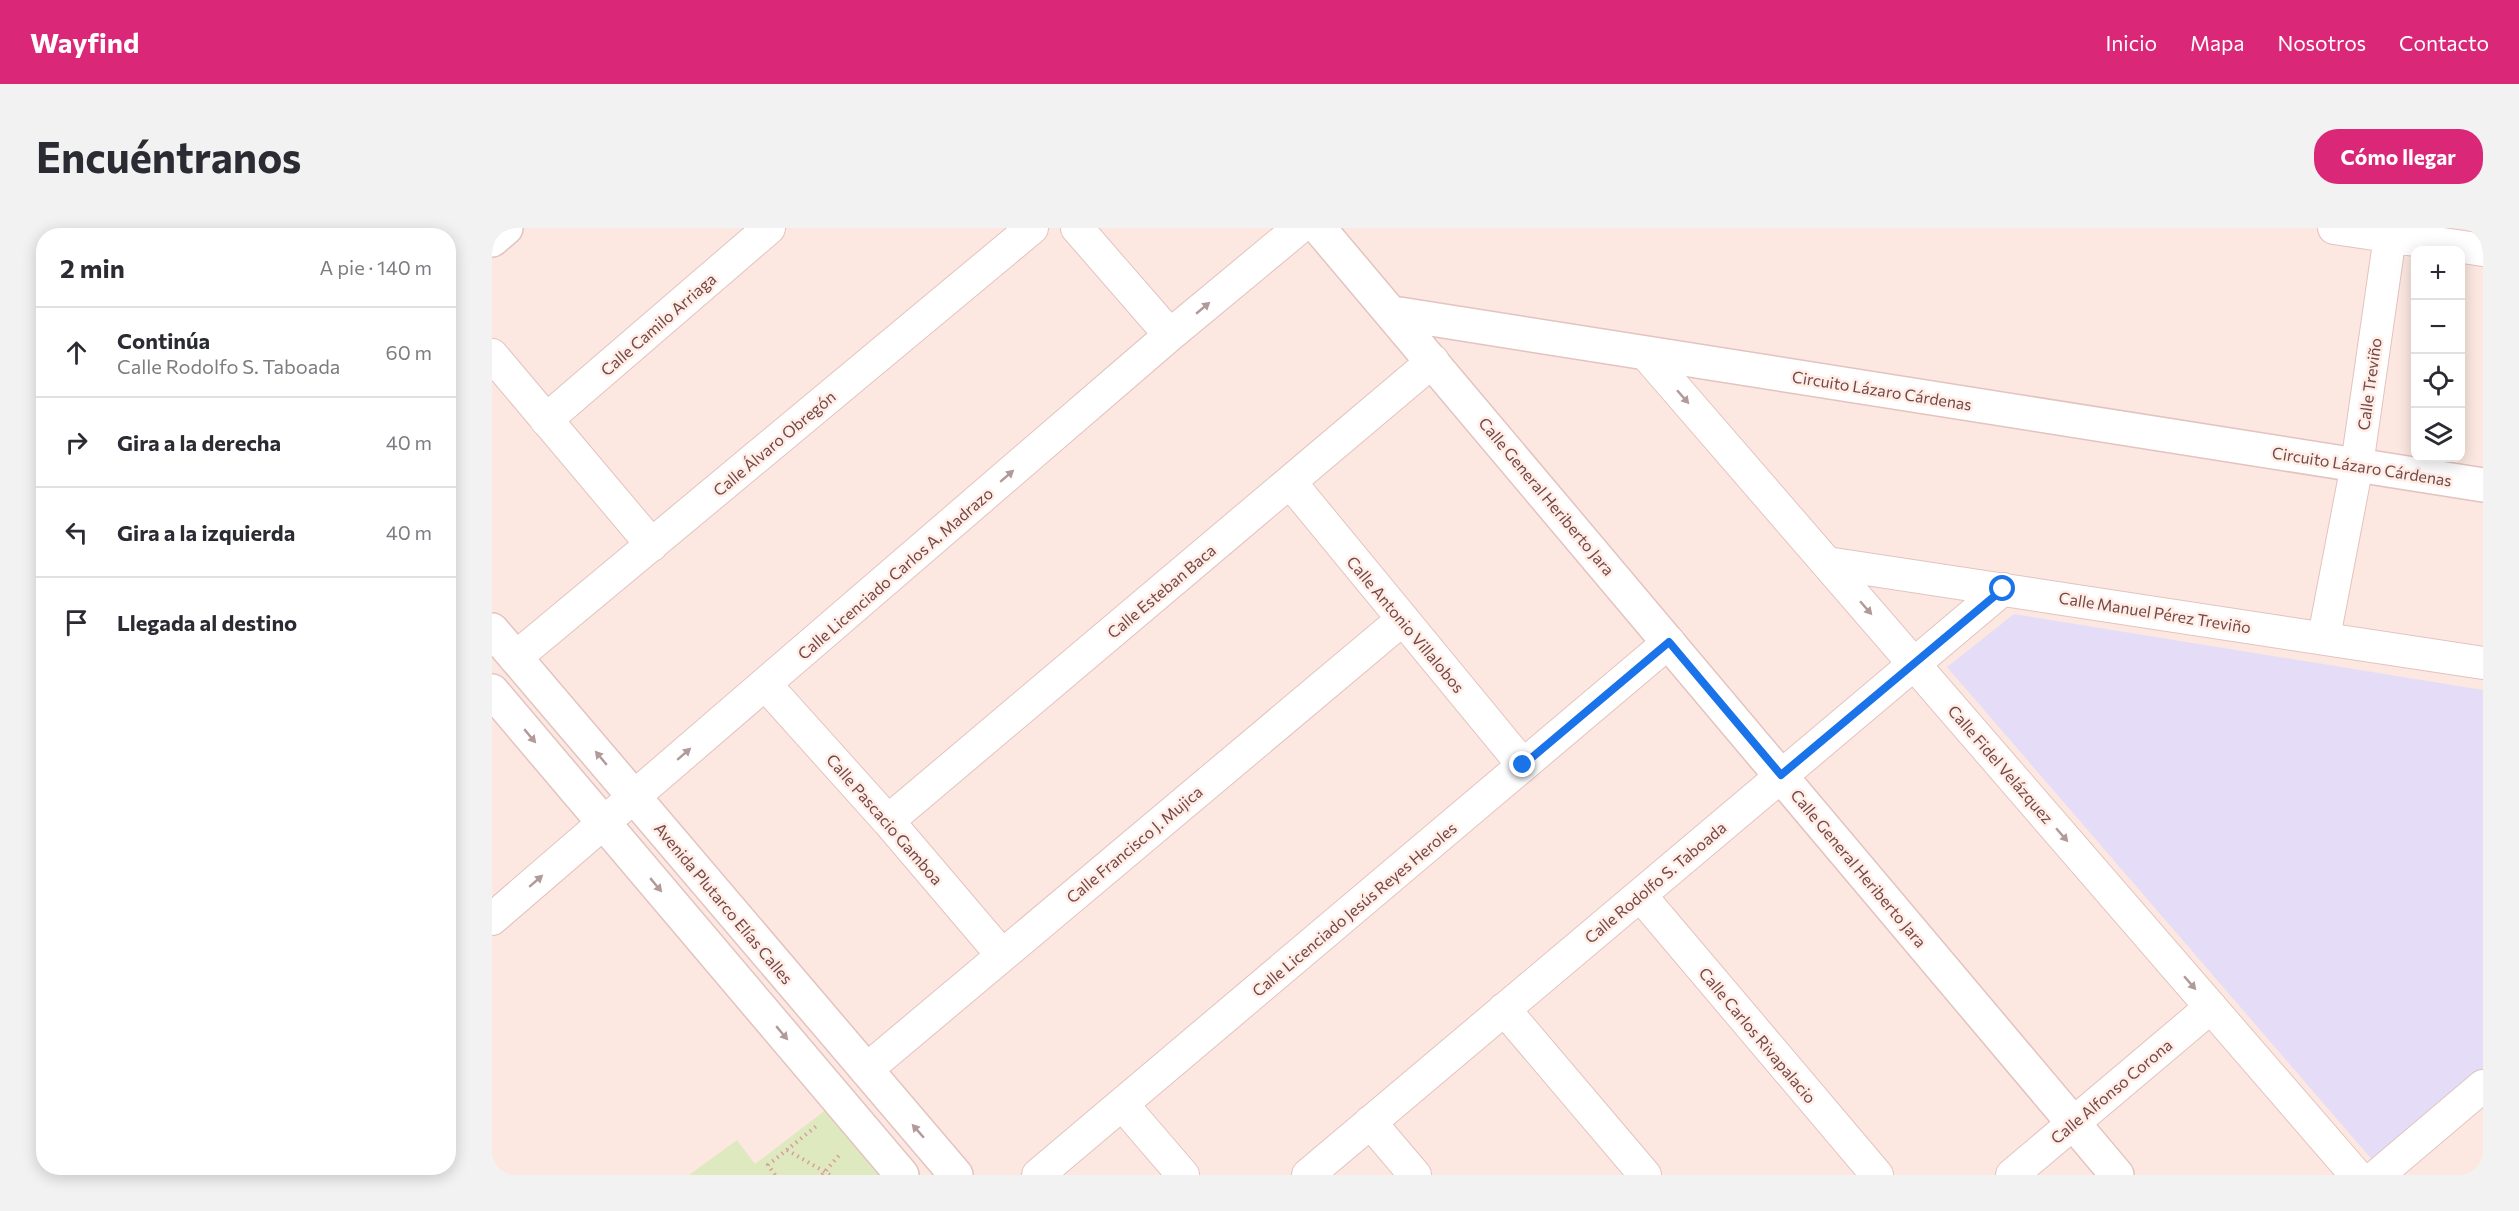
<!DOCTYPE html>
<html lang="es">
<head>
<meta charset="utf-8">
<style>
  body { margin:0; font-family:Commissioner,sans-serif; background:#f2f2f3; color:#2b2b33 }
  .controls { position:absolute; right:18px; top:18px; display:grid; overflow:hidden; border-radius:12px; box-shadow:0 3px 15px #0003 }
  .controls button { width:54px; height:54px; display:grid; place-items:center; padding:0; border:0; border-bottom:2px solid #e1e1e2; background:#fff; color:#2b2b33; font:30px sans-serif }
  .stop { position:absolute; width:18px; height:18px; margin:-14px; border:4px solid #1a73e8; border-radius:50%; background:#fff }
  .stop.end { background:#1a73e8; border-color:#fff; box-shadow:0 2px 6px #0008 }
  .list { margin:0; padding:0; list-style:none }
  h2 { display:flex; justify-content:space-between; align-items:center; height:78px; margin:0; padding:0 24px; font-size:26px }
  h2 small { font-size:20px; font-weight:400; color:#7c7c81 }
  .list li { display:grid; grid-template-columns:39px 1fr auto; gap:18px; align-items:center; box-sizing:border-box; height:90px; padding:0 24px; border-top:2px solid #e1e1e2 }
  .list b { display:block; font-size:22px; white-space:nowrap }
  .list p { margin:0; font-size:20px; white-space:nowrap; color:#7c7c81 }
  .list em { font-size:20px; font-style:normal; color:#7c7c81 }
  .icon { flex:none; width:33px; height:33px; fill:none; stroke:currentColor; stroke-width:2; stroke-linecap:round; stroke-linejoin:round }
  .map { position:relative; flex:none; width:1991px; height:947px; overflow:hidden; border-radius:24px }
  header { display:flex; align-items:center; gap:36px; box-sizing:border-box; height:84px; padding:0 30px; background:#db2777; color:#fff }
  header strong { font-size:28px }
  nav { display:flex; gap:33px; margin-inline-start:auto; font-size:21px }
  .intro { display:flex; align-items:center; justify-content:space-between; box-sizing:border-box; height:144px; padding:0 36px }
  h1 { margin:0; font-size:42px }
  .button { padding:15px 27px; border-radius:24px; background:#db2777; color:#fff; font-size:21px; font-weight:700 }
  main { display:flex; gap:36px; padding:0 36px }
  aside { flex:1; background:#fff; border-radius:24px; box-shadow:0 3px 15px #0003 }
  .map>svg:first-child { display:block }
  .education { fill:#e5ddf8 }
  .green { fill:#dfe9bf }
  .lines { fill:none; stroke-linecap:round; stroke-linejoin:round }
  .minor-casing { stroke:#e2c3bf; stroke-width:34 }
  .tertiary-casing { stroke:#e2c3bf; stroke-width:36 }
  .path { stroke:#d69e9c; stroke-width:4; stroke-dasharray:1.5 4.5; stroke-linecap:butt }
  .minor { stroke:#fff; stroke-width:32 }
  .tertiary { stroke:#fff; stroke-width:33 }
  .oneway { fill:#b29a9a }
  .route { stroke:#1a73e8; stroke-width:8 }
  .labels { text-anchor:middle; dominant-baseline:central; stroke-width:5; stroke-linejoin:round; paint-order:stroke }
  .street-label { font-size:16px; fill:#734848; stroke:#ffede6 }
</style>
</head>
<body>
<header>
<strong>Wayfind</strong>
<nav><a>Inicio</a><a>Mapa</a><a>Nosotros</a><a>Contacto</a></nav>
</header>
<div class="intro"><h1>Encuéntranos</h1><a class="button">Cómo llegar</a></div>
<main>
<aside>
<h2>2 min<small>A pie · 140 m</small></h2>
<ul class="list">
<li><svg class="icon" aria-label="ahead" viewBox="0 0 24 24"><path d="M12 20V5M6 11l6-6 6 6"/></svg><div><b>Continúa</b><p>Calle Rodolfo S. Taboada</p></div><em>60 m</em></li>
<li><svg class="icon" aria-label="right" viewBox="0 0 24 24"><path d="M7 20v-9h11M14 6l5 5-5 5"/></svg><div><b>Gira a la derecha</b></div><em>40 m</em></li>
<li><svg class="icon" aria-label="left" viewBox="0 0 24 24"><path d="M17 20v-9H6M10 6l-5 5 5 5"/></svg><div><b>Gira a la izquierda</b></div><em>40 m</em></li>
<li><svg class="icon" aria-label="arrive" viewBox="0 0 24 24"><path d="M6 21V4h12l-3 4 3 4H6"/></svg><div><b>Llegada al destino</b></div></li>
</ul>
</aside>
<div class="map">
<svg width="1991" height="947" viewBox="0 0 1991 947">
  <rect width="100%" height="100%" fill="#fce8e0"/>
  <path class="education" d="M1522,386L1991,462V842L1882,934L1455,439Z"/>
  <path class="green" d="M336,880L388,947H197L245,912L263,936Z"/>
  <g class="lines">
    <defs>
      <path id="minor" d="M585,0L678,107
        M1842,0L1991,22
        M1153,125L1864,947
        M0,127L160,317
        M54,192L277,0
        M798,254L1031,537
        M1335,335L1991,435
        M1832,409L1865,237L1898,8
        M23,430L540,0
        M273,456L396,593L510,727
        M396,593L941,133
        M1148,667L1385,947
        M0,691L678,107L807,0
        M1012,781L1153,947
        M374,842L911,391
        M630,876L691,947
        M878,894L923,947
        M546,947L1177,414
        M816,947L1511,361
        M1520,947L1719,779
        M1886,947L1991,858"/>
      <path id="tertiary" d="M827,0L1625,947
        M0,12L14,0
        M901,85L1991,257
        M0,402L464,947
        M0,463L410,947"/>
    </defs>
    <use href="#minor" class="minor-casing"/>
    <use href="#tertiary" class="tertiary-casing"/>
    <path class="path" d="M295,922L338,947
      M283,947L276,937L327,896
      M330,947L349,925"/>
    <use href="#minor" class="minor"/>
    <use href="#tertiary" class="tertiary"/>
  </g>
  <defs><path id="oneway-solid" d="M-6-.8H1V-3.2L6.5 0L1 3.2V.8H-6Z" transform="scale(1.5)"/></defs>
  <g class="oneway">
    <use href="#oneway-solid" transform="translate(711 80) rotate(-40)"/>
    <use href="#oneway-solid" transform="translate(1191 169) rotate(49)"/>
    <use href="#oneway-solid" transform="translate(515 248) rotate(-41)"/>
    <use href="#oneway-solid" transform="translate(1374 380) rotate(49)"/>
    <use href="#oneway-solid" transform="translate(38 508) rotate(50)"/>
    <use href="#oneway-solid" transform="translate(192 526) rotate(-41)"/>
    <use href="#oneway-solid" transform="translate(109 530) rotate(-130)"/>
    <use href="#oneway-solid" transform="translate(1570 607) rotate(49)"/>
    <use href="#oneway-solid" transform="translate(44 653) rotate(-41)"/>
    <use href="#oneway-solid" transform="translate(164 657) rotate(50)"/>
    <use href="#oneway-solid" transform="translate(1698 755) rotate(49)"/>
    <use href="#oneway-solid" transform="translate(290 805) rotate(50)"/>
    <use href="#oneway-solid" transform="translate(426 903) rotate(-131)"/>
  </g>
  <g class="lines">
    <path class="route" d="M1031,537L1177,414L1289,547L1511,361"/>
  </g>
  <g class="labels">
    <g class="street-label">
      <text transform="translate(166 96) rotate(-41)">Calle Camilo Arriaga</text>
      <text transform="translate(1877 156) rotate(-82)">Calle Treviño</text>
      <text transform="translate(1390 162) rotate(9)">Circuito Lázaro Cárdenas</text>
      <text transform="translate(282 215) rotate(-40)">Calle Álvaro Obregón</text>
      <text transform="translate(1870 238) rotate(9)">Circuito Lázaro Cárdenas</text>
      <text transform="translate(1055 268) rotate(50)">Calle General Heriberto Jara</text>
      <text transform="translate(403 345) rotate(-41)">Calle Licenciado Carlos A. Madrazo</text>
      <text transform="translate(669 363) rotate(-40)">Calle Esteban Baca</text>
      <text transform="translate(1663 384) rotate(9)">Calle Manuel Pérez Treviño</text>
      <text transform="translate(914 396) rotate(50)">Calle Antonio Villalobos</text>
      <text transform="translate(1509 536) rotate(49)">Calle Fidel Velázquez</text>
      <text transform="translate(393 591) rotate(49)">Calle Pascacio Gamboa</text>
      <text transform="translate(642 616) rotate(-40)">Calle Francisco J. Mujica</text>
      <text transform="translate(1367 640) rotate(50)">Calle General Heriberto Jara</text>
      <text transform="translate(1163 654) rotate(-40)">Calle Rodolfo S. Taboada</text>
      <text transform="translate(232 675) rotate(50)">Avenida Plutarco Elías Calles</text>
      <text transform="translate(862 681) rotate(-40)">Calle Licenciado Jesús Reyes Heroles</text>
      <text transform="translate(1266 807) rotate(50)">Calle Carlos Rivapalacio</text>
      <text transform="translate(1619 863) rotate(-40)">Calle Alfonso Corona</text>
    </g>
  </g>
</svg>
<div class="controls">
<button>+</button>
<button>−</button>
<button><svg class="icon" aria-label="locate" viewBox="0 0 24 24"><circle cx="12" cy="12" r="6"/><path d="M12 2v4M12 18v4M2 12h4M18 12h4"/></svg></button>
<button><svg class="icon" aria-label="layers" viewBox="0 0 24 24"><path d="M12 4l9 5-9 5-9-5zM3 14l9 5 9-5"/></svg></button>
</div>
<div class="stop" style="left:1511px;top:361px"></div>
<div class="stop end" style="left:1031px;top:537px"></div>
</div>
</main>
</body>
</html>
